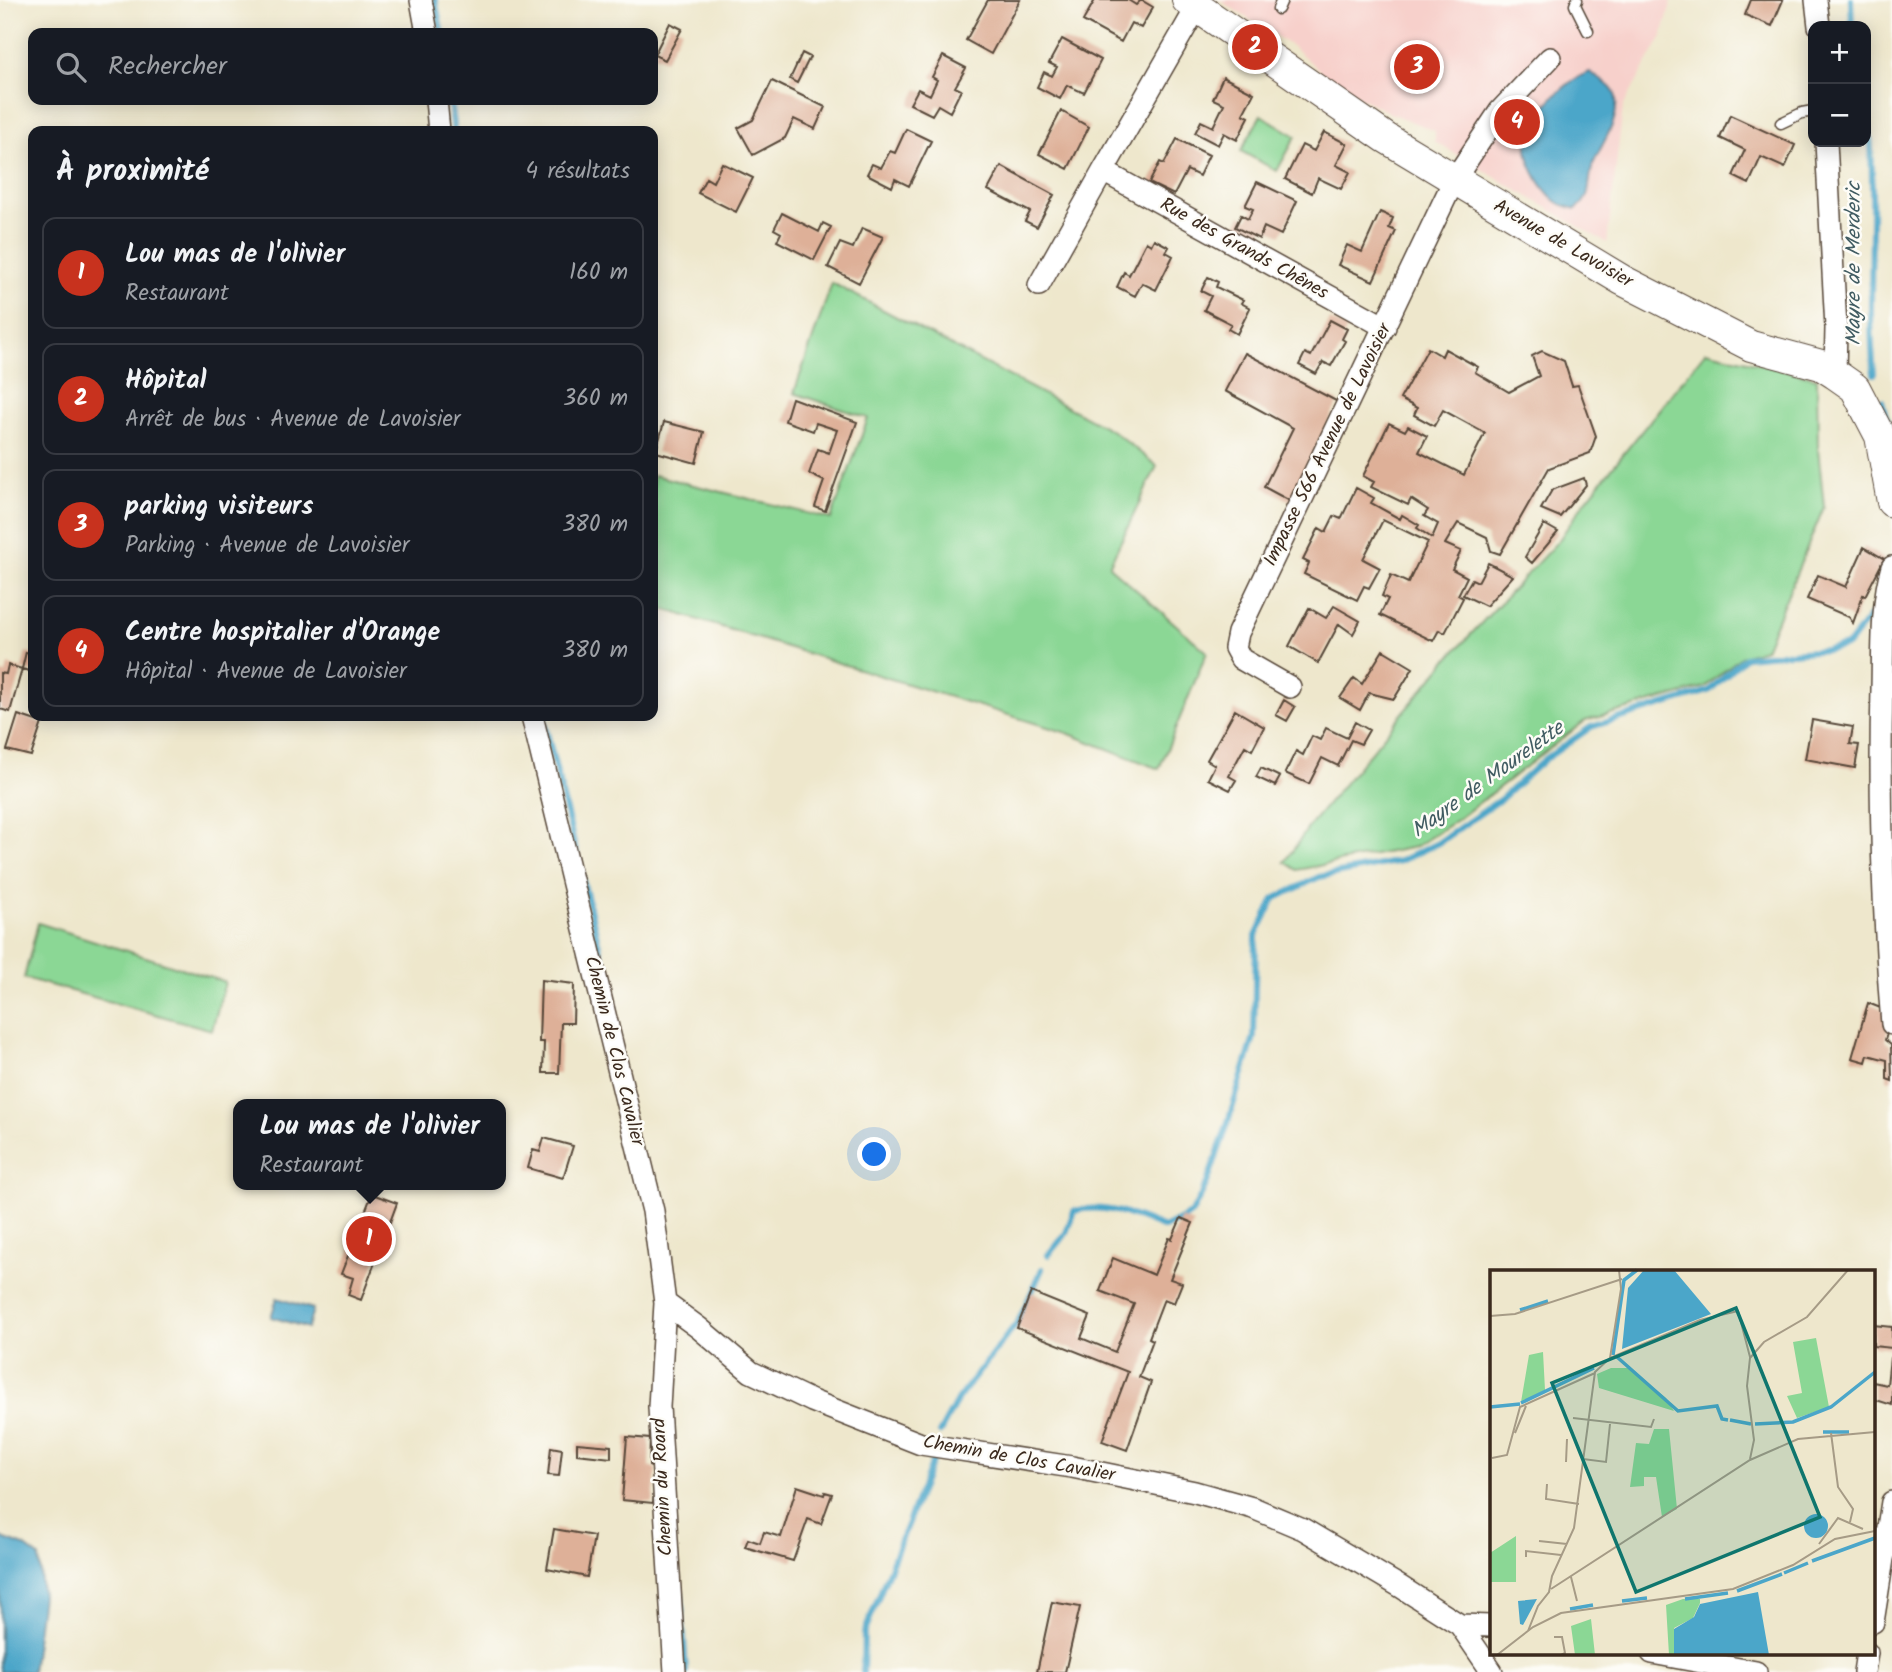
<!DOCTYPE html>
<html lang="fr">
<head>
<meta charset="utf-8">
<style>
  body { margin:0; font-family:Kalam,sans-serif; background:#20242c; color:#f1f3f6 }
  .controls { position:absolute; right:21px; top:21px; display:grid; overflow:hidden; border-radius:14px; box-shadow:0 4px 18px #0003 }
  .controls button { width:63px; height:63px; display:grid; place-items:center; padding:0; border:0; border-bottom:2px solid #363941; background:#171b24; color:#f1f3f6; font:35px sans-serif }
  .you { position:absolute; left:875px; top:1155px; width:24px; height:24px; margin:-18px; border:5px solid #fff; border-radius:50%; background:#1a73e8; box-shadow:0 0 0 10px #1a73e833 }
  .badge { display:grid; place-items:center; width:46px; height:46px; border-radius:50%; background:#c8321e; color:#fff; font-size:23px; font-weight:700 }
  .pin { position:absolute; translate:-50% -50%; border:4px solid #fff; box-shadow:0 2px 7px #0006 }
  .popup { position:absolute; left:233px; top:1099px; width:273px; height:91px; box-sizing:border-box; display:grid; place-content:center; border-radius:14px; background:#171b24; filter:drop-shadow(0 2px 5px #0005); font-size:23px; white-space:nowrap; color:#9ea1a6 }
  .popup b { font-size:26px; color:#f1f3f6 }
  .popup::after { content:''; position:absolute; left:50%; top:100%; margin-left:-14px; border:14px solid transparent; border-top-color:#171b24 }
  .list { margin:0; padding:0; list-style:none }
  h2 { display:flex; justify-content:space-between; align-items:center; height:91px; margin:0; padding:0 28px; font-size:30px }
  h2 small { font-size:23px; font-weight:400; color:#9ea1a6 }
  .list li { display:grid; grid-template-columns:46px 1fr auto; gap:21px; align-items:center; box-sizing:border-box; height:112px; margin:0 14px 14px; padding:0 14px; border:2px solid #363941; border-radius:14px }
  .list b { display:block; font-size:26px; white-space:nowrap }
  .list p { margin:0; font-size:23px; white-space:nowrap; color:#9ea1a6 }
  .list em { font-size:23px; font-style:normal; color:#9ea1a6 }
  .icon { flex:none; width:38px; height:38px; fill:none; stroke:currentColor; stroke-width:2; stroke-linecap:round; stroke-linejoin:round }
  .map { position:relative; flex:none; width:1892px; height:1672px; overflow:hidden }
  .search { position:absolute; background:#171b24; box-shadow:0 4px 18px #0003; left:28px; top:28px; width:630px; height:77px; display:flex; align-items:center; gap:18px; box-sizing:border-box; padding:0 24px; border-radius:14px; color:#9ea1a6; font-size:26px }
  .panel { position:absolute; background:#171b24; box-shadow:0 4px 18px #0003; left:28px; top:126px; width:630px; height:595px; border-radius:14px }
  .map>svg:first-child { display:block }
  .built { fill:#f7d0cb }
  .green { fill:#8bd795; stroke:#63805a; stroke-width:2 }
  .water { fill:#4ba6c9; stroke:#436874; stroke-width:2 }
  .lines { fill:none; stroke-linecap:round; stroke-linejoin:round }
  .stream { stroke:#4ba6c9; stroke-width:6 }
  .building { fill:#deb098 }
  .lane-casing { stroke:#564638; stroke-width:13 }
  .street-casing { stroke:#564638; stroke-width:24 }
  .secondary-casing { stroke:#564638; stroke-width:32 }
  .lane { stroke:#fff; stroke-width:10 }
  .street { stroke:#fff; stroke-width:21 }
  .secondary { stroke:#fff; stroke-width:30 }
  .labels { text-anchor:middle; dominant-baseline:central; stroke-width:5; stroke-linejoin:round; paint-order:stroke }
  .street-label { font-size:19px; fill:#3b2a1e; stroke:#fdfcf7 }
  .water-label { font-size:21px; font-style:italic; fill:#415c62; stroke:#fdfcf7 }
  .inset-river { fill:none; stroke:#4ba6c9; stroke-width:3.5 }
  .inset-road { fill:none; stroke:#a69b86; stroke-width:2 }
  .view { fill:#0f766e; fill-opacity:0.15; stroke:#0f766e; stroke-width:3.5 }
  .inset-edge { fill:none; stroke:#3b2a1e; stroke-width:3.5 }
</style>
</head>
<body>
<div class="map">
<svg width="1892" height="1672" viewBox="0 0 1892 1672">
  <rect width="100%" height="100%" fill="#fdfcf7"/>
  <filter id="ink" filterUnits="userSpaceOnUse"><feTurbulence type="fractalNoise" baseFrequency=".0143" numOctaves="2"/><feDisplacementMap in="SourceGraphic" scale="14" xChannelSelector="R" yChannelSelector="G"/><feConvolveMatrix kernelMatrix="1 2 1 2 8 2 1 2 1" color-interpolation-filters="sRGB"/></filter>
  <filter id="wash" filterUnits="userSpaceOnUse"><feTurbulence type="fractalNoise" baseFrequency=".00686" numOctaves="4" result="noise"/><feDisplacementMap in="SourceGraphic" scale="28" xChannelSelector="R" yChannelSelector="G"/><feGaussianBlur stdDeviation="1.57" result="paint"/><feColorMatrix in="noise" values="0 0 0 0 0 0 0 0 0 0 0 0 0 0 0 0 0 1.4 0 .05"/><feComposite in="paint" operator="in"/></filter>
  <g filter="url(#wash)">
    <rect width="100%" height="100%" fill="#eee7cc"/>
    <path class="built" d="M1219,0H1672L1662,36L1623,107L1607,243L1435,142V131L1390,113L1339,87L1293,47Z"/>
    <path class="green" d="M1261,115L1296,136L1277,171L1241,151Z
      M832,283L1113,431L1157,466L1109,566L1207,652L1159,769L1067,733L653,606V475L831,519L868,418L794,393Z
      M1706,351L1817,378L1818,448L1824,507L1765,649L1742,656L1705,687L1585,721L1458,819L1415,847L1297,870L1285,862L1310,825L1446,661L1559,540L1583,504Z
      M38,923L225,982L212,1030L24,978Z"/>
    <path class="water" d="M1590,72C1599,80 1615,86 1616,99C1619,124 1601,143 1593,165C1587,181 1593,198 1576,209C1569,207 1562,206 1556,201C1540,188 1524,159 1527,138C1530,114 1569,79 1590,72Z
      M277,1298L313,1309L308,1328L271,1317Z
      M0,1537L24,1546L39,1557L42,1596L32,1672H0Z"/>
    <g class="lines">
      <path class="stream" d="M435,0L442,33
        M1851,0L1852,26
        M450,100L454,131
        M1866,112C1872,139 1872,166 1872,193C1873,254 1868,314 1874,374
        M1882,401L1887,421
        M543,716L605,970
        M1048,1255L1066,1233L1074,1211C1105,1203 1136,1216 1164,1228L1192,1213L1207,1183L1224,1135L1254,1037L1256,936L1274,899L1319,877L1400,861L1438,843L1501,799L1544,760L1591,727L1709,691L1745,657L1826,650L1848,645L1877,607
        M940,1432L958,1399L1019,1320L1042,1269
        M681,1594L686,1672
        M863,1672L864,1634L935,1454"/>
    </g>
    <g id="blocks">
      <path class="building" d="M988,0H1020L991,54L966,40Z
        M1095,0H1128L1136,5L1141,0L1153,7L1141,28L1131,23L1121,42L1083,21Z
        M1751,0H1783L1772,26L1745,15Z
        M670,23L682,29L665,60L654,55Z
        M1062,39L1101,60L1084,93L1067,85L1060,99L1037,87L1044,72L1052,76L1057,67L1049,63Z
        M802,53L810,57L797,83L790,79Z
        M943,56L966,68L955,87L961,90L950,112L938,105L932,115L910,104L918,89L930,95L937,80L932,77Z
        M1223,77L1254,93L1243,114L1249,117L1237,140L1224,133L1218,145L1195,133L1201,121L1213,127L1224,104L1213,99Z
        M772,81L825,107L815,129L794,119L785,138L753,155L738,128L753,120Z
        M1061,111L1089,127L1068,169L1039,154Z
        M1730,115L1795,145L1785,168L1761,157L1749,184L1733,176L1745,150L1720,138Z
        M906,129L931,141L909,186L895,179L892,187L867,174L872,164L881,168L890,151L895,153Z
        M1324,132L1347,144L1336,165L1350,172L1341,189L1318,178L1312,193L1285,179L1302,145L1314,151Z
        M1177,139L1209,155L1199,176L1187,170L1174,195L1149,183L1160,162L1164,164Z
        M722,163L753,178L736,212L698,193L706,178L713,182Z
        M1001,166L1054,195L1037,227L1025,221L1030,212L988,190Z
        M1257,182L1297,201L1281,235L1264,227L1259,239L1235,227L1241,215L1248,219L1253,209L1245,206Z
        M1380,212L1393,218L1389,228L1396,231L1373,281L1338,265L1347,245L1362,252Z
        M782,213L819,232L823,223L831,227L814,260L777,241L781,233L774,229Z
        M862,228L883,237L859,283L828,267L840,243L853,248Z
        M1154,239L1169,247L1166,252L1173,256L1156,290L1142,283L1135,296L1117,287L1124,272L1129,275L1146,242L1151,245Z
        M1208,277L1218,282L1216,287L1243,300L1241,303L1250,308L1237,334L1228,329L1231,324L1204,310L1211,296L1201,291Z
        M1330,320L1347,329L1342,339L1345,341L1331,366L1323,362L1316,374L1299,365L1305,353L1311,356Z
        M1428,348L1442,356L1445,349L1478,367L1475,372L1509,392L1539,376L1532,356L1542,351L1564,361L1572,386L1578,385L1596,436L1590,453L1549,468L1500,554L1491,551L1487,537L1458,523L1445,544L1461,551L1452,569L1467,577L1458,595L1463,598L1445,633L1439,630L1433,641L1380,615L1388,599L1382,596L1391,575L1408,583L1428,542L1383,520L1363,559L1380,568L1369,588L1364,586L1357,600L1304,574L1309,563L1303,560L1319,528L1326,532L1334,516L1341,519L1356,488L1374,498L1371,503L1400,519L1402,515L1419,525L1417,528L1432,538L1438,524L1424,516L1428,510L1411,499L1408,505L1371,487L1374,482L1363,476L1389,423L1405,431L1408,426L1427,436L1419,452L1464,475L1485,433L1443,410L1434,426L1414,415L1417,408L1400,399Z
        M1245,353L1338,402L1290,501L1264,487L1293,428L1225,391Z
        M792,398L857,422L825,511L815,507L824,481L809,474L818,449L829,453L837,430L816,423L813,431L785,421Z
        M664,422L704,432L696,463L656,452Z
        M1584,478L1586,485L1560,517L1541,509L1552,490Z
        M1544,524L1558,532L1532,563L1525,557Z
        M1864,547L1884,559L1865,596L1863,595L1853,623L1849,617L1807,599L1818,575L1846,587Z
        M1488,563L1513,576L1486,606L1463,595L1472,579L1478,582Z
        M1334,606L1360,621L1353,634L1339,624L1318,663L1289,646L1309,608L1326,618Z
        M1383,650L1413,668L1394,699L1369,693L1360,710L1340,698L1354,678L1362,684Z
        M26,652L33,654V672L22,669Z
        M8,665L22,669L10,712L0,709V673L6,674Z
        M1284,700L1295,707L1287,721L1276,715Z
        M1235,710L1264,727L1252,750L1245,746L1229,776L1236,780L1230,790L1208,779L1215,765L1207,760Z
        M18,715L42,723L31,756L7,750Z
        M1812,720L1853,727L1850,744L1859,745L1855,768L1805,759Z
        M1355,722L1369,730L1361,744L1351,740L1338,766L1322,758L1309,784L1285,773L1296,751L1303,755L1312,736L1320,740L1326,728L1347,738Z
        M1261,768L1280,777L1275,786L1256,777Z
        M541,980L574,984L573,1023H561L559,1073H543L544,1042H539Z
        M1868,1003L1888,1011L1889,1027L1885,1040L1891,1045L1892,1081L1887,1079V1060L1868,1055L1866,1062L1852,1058Z
        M544,1138L573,1146L563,1178L528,1168L533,1150L540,1152Z
        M372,1194L397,1203L361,1300L348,1295L353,1278L341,1274Z
        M1181,1218L1193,1223L1170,1279L1182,1283L1174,1303L1164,1299L1149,1338L1153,1340L1139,1377L1151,1382L1127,1450L1102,1441L1128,1372L1017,1328L1031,1292L1090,1316L1081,1338L1115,1352L1134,1304L1100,1291L1113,1258L1154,1275L1169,1238L1172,1239Z
        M1873,1325L1892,1327V1348L1873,1346Z
        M1890,1358H1892V1405L1873,1399V1382L1887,1385Z
        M627,1437L650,1439L649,1466L656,1469L653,1503L622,1500Z
        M577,1443L611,1446V1458L577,1454Z
        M551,1447L562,1449L559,1476L548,1475Z
        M797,1486L824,1495L825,1492L832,1494L821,1524L808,1519L793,1561L745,1547L748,1539L760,1543L764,1532L781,1537Z
        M554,1529L594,1536L587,1577L547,1569Z
        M1052,1602L1080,1607L1065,1672H1037Z"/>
    </g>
  </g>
  <g filter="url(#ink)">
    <use href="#blocks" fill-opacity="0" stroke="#564638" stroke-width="2"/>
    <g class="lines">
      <defs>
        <path id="lane" d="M1577,0L1575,5L1588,31
          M1278,9L1282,0
          M1781,123L1802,113L1813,111"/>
        <path id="street" d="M421,0L427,33
          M1816,0L1819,26
          M1197,7L1103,171L1385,327
          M436,100L439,131
          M1826,142L1836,328L1835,374
          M1039,285L1103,171
          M1892,567C1881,603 1883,650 1882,689C1879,800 1883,912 1892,1024
          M1290,687L1241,659L1235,648L1238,633L1454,180L1500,111L1550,58
          M532,716L653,1211L665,1303L659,1407L675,1672
          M665,1303L699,1328L751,1372L812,1401L921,1444L1072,1467L1195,1492L1253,1508L1303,1529L1401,1587L1460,1625L1492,1672
          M1873,1622L1892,1502
          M1460,1625L1491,1626
          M1652,1653L1756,1672
          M1864,1672L1867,1653"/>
        <path id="secondary" d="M1187,0L1386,138L1622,280L1751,346L1821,365L1835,374L1855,388L1880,436L1892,502"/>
      </defs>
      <use href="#lane" class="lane-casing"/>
      <use href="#street" class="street-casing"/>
      <use href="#secondary" class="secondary-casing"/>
      <use href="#lane" class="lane"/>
      <use href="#street" class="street"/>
      <use href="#secondary" class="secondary"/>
    </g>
  </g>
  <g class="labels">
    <g class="street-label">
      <text transform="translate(1563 244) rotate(30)">Avenue de Lavoisier</text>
      <text transform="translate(1244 249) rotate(29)">Rue des Grands Chênes</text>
      <text transform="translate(1328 445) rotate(-64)">Impasse 566 Avenue de Lavoisier</text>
      <text transform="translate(614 1051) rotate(76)">Chemin de Clos Cavalier</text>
      <text transform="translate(1019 1459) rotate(10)">Chemin de Clos Cavalier</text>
      <text transform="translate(663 1487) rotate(-93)">Chemin du Roard</text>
    </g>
    <g class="water-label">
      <text transform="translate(1854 264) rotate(-90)">Mayre de Merderic</text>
      <text transform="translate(1488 780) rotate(-36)">Mayre de Mourelette</text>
    </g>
  </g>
  <g transform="translate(1490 1270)">
    <rect width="385" height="385" fill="#eee7cc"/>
    <path d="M326,68L339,137L307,148L297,126L312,123L303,72ZM53,82L55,120L31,132L39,85ZM121,98H139L176,128L184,141L109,118L107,104ZM164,159H179L187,239L172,247L166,207H154V216L140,217L146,173L159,174ZM26,266V312H0V283ZM193,329H210V333L203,348L184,358V385H179L176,335ZM101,349L105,385H85L81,356Z" fill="#8bd795"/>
    <path d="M154,0H184L221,44L132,79L138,18ZM314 256a12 12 0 1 1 24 0a12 12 0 1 1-24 0ZM268,322L279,385H184V359L204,347L210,334ZM47,329L33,355L30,354L28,331Z" fill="#4ba6c9"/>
    <path class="inset-river" d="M30,40L58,31M123,85L134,10L147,0M127,87L188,141L227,136L232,149L238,150M31,133L104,98M0,137L30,134M240,150L261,154M265,154L303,152L341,137L385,102M333,162H359M322,291L385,268M294,303L318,293M247,321L292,304M195,329L238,323M132,331L157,328M80,339L103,335"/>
    <path class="inset-road" d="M0,46L25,44L132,9M120,88L210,50L248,41L260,87M120,88L131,19L129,0M83,148L161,157L164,149M25,163L36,136M341,163L348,217L363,239L360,252M2,188L17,185L30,137L105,103M93,189L116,192L120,154M260,189L264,170L257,116L260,88L274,72L317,47L358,0M76,192L77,169M57,214L56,229L89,234M49,271L77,274M329,274L348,248L373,259M36,287V281L71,285M81,307L87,331M61,319L260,190L308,169L385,162M38,361L48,336L59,322L62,306L84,258L105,102L120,88M64,367H72L75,383L71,385M7,385L43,357L71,343L243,319L303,295L345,269L385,261"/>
    <path class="view" d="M246,38L330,247L146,322L62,113Z"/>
    <rect width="385" height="385" class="inset-edge"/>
  </g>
</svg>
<div class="controls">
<button>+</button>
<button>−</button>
</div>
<div class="you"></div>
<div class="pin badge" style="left:369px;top:1239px">1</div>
<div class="popup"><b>Lou mas de l'olivier</b>Restaurant</div>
<div class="pin badge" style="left:1255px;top:47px">2</div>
<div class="pin badge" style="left:1417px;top:67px">3</div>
<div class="pin badge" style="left:1517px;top:122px">4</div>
<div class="search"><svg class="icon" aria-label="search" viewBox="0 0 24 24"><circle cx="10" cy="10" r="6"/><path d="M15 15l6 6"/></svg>Rechercher</div>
<section class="panel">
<h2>À proximité<small>4 résultats</small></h2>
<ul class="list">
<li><span class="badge">1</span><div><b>Lou mas de l'olivier</b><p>Restaurant</p></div><em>160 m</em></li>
<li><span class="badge">2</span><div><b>Hôpital</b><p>Arrêt de bus · Avenue de Lavoisier</p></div><em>360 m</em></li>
<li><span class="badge">3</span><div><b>parking visiteurs</b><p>Parking · Avenue de Lavoisier</p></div><em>380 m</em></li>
<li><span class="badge">4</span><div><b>Centre hospitalier d'Orange</b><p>Hôpital · Avenue de Lavoisier</p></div><em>380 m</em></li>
</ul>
</section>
</div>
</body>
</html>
